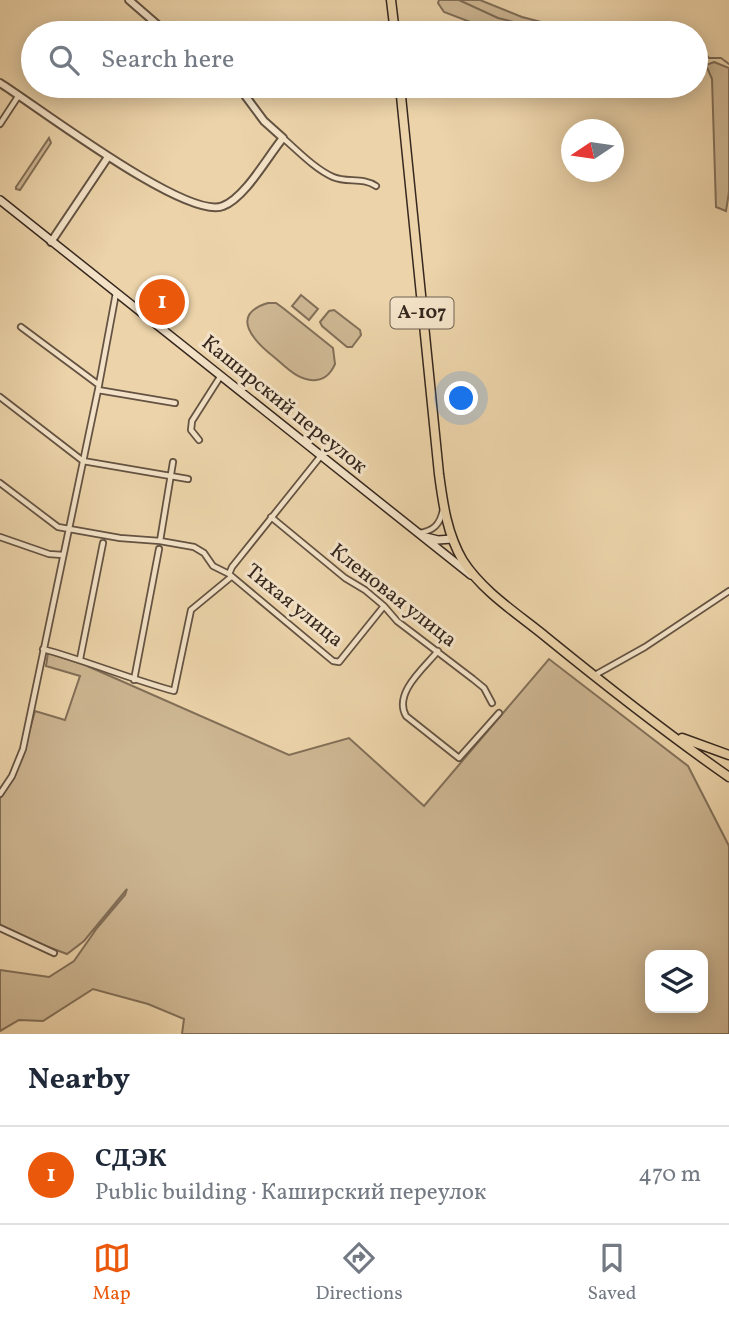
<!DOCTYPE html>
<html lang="en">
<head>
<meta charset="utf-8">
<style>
  body { margin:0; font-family:Vollkorn,serif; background:#f6f6f7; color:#1f2937 }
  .controls { position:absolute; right:21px; bottom:21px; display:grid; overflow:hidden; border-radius:14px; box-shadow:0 4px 18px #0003 }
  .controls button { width:63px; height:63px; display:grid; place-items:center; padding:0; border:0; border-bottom:2px solid #e0e1e3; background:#fff; color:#1f2937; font:35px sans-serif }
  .compass { position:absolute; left:561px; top:119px; width:63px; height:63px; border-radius:50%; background:#fff; box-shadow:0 4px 18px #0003; rotate:257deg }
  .you { position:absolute; left:462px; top:399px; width:24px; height:24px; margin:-18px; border:5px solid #fff; border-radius:50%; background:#1a73e8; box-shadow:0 0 0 10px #1a73e833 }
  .badge { display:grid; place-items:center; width:46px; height:46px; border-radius:50%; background:#ea580c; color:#fff; font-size:23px; font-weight:700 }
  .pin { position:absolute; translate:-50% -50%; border:4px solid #fff; box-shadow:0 2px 7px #0006 }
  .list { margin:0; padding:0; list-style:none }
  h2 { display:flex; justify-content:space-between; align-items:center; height:91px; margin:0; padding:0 28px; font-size:30px }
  h2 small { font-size:23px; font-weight:400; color:#747a83 }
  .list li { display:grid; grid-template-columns:46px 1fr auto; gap:21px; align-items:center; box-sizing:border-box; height:98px; padding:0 28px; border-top:2px solid #e0e1e3 }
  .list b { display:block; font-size:26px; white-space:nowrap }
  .list p { margin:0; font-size:23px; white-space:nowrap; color:#747a83 }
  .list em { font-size:23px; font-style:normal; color:#747a83 }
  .icon { flex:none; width:38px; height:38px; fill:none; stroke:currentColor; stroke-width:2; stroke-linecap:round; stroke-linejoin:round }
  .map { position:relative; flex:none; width:729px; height:1034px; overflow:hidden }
  .search { position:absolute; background:#fff; box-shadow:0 4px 18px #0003; left:21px; right:21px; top:21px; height:77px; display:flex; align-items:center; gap:18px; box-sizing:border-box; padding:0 24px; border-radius:38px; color:#747a83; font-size:26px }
  .sheet { height:189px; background:#fff }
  nav { display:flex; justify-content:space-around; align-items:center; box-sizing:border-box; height:98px; border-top:2px solid #e0e1e3; background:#fff; font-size:19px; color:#747a83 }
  nav a { display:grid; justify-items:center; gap:4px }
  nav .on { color:#ea580c }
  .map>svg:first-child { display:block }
  .green { fill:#cdb692; stroke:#826f58; stroke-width:2; fill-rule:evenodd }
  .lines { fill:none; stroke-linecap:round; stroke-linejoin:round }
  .stream { stroke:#7e6c56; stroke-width:2 }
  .minor-casing { stroke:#645342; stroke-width:8 }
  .tertiary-casing { stroke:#645342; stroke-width:10 }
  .secondary-casing { stroke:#36281f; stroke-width:10 }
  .trunk-casing { stroke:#36281f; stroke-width:11 }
  .minor { stroke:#f3e2c7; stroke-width:4.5 }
  .tertiary { stroke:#f3e2c7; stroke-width:6 }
  .secondary { stroke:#f3e2c7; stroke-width:7 }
  .trunk { stroke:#ecd3a9; stroke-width:8 }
  .labels { text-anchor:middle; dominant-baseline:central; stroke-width:6; stroke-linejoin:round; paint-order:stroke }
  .shield { fill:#f3e2c7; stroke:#6f6051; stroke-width:2 }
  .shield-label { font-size:19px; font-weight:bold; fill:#36281f }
  .street-label { font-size:21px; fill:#36281f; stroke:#f3e2c7 }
</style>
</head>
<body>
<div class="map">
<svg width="729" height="1034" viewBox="0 0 729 1034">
  <rect width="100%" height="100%" fill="#ecd3a9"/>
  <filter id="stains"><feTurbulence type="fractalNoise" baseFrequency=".00286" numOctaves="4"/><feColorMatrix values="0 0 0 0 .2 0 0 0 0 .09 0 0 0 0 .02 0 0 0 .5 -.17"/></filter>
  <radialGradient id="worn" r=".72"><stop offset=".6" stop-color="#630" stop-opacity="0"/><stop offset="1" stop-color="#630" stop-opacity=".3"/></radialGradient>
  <path class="green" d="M439,0H480L522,17L564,28L573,33H499L444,12L438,3Z
    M714,62L729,68V192L726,211L716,207L712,79L706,65Z
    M49,138L51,143L20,190L16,189V187Z
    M301,295L318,309L309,320L292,306Z
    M268,303H276L283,308L333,348L335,364C331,373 326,379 316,380C299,382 286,367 274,357C255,342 228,315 268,303Z
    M334,310L360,330L361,335L352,347H347L322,326L320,322L329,311Z
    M48,653L85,665L289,755L349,738L424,806L549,659L688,766L729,846V1034H182L184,1019L148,1004L93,989L43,1021L19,1020L0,1031V970L49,977L74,961L97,928L125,895L127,889L84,941L67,954L0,929V796C17,769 27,742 35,711L65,720L80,676L46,666ZM650,955H703V1008H650Z"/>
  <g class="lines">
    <path class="stream" d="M459,0L498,18L537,28L541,33
      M696,46L709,58H721L729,64"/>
    <defs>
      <path id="minor" d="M0,124L19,95
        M283,138C298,151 315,169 333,177C347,183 363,177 376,186
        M21,327L99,385
        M98,390L175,403
        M0,397L83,461L188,479
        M199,440L191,430L192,421L220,377
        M0,483L58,527L120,538L160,541L194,547L204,553L213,566L229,574L333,661L339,662L384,606
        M271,517L345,578L365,590L384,606L397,621L473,679L484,688L492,703
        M419,533C434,531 440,524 443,510
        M0,537L49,554L63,555
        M160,541L173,462
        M229,574L232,567L320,457
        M43,649C87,661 130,679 174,691L191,610L231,577
        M438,651C424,668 393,693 406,716L459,758L499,713
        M80,659L103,543
        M595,675L645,647L729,591
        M134,680L159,549
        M0,794L12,776L23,749L98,390L116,293
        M0,928L54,953"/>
      <path id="tertiary" d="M129,0L167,33
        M0,83C37,106 187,221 223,206C245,198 268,156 283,138L264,121L238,86
        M51,242L108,157"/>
      <path id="secondary" d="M0,200L471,575
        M426,537L438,540L452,539"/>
      <path id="trunk" d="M391,0L395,33
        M400,86L439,474C443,504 447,534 463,561C483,592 518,614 546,637C605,685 666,733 729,777
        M682,738L729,755"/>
    </defs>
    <use href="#minor" class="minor-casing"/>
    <use href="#tertiary" class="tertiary-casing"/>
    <use href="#secondary" class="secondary-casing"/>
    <use href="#trunk" class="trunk-casing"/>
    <use href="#minor" class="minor"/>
    <use href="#tertiary" class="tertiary"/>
    <use href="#secondary" class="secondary"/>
    <use href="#trunk" class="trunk"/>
  </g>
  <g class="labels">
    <rect class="shield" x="390.5" y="297.5" width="63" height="31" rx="5"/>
    <g class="shield-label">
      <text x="422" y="313">А-107</text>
    </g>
    <g class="street-label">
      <text transform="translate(284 405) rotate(39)">Каширский переулок</text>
      <text transform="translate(393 596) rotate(38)">Кленовая улица</text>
      <text transform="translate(294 606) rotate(39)">Тихая улица</text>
    </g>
  </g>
  <rect width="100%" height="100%" filter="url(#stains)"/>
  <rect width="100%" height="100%" fill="url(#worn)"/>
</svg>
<div class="controls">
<button><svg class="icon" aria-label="layers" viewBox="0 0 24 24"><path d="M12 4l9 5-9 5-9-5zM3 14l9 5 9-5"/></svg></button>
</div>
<svg class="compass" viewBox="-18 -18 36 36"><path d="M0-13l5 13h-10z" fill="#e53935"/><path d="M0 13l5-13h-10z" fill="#747a83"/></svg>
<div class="you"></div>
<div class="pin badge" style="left:162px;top:302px">1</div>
<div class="search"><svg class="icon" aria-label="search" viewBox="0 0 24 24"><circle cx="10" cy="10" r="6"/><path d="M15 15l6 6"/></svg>Search here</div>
</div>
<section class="sheet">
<h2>Nearby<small></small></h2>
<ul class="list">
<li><span class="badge">1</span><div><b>СДЭК</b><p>Public building · Каширский переулок</p></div><em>470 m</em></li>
</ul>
</section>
<nav>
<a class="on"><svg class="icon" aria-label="map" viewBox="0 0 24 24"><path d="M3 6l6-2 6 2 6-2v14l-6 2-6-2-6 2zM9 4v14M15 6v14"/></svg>Map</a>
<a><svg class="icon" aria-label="directions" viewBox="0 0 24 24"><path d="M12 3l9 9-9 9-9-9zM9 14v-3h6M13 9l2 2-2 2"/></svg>Directions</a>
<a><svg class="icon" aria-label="saved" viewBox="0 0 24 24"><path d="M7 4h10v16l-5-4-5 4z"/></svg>Saved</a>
</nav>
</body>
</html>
